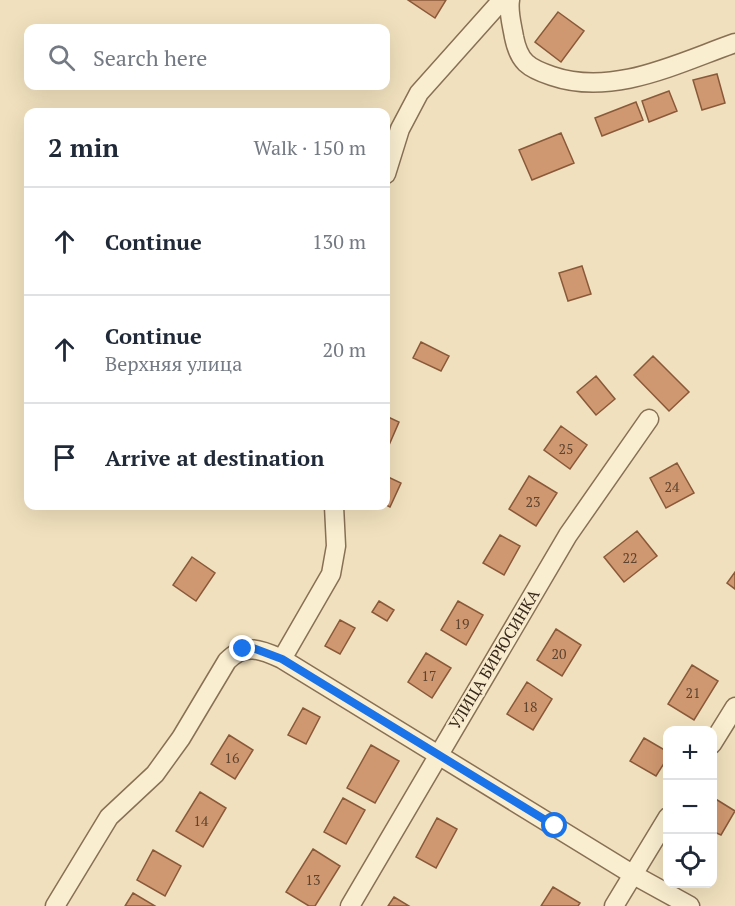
<!DOCTYPE html>
<html lang="en">
<head>
<meta charset="utf-8">
<style>
  body { margin:0; font-family:"PT Serif",serif; background:#f6f6f7; color:#1f2937 }
  .controls { position:absolute; right:18px; bottom:18px; display:grid; overflow:hidden; border-radius:12px; box-shadow:0 6px 24px #0002 }
  .controls button { width:54px; height:54px; display:grid; place-items:center; padding:0; border:0; border-bottom:2px solid #e0e1e3; background:#fff; color:#1f2937; font:30px sans-serif }
  .stop { position:absolute; width:18px; height:18px; margin:-14px; border:4px solid #1a73e8; border-radius:50%; background:#fff }
  .stop.end { background:#1a73e8; border-color:#fff; box-shadow:0 2px 6px #0008 }
  .list { margin:0; padding:0; list-style:none }
  h2 { display:flex; justify-content:space-between; align-items:center; height:78px; margin:0; padding:0 24px; font-size:26px }
  h2 small { font-size:20px; font-weight:400; color:#747a83 }
  .list li { display:grid; grid-template-columns:39px 1fr auto; gap:18px; align-items:center; box-sizing:border-box; height:108px; padding:0 24px; border-top:2px solid #e0e1e3 }
  .list b { display:block; font-size:22px; white-space:nowrap }
  .list p { margin:0; font-size:20px; white-space:nowrap; color:#747a83 }
  .list em { font-size:20px; font-style:normal; color:#747a83 }
  .icon { flex:none; width:33px; height:33px; fill:none; stroke:currentColor; stroke-width:2; stroke-linecap:round; stroke-linejoin:round }
  .map { position:relative; flex:none; width:735px; height:906px; overflow:hidden }
  .search { position:absolute; background:#fff; box-shadow:0 6px 24px #0002; left:24px; top:24px; width:366px; height:66px; display:flex; align-items:center; gap:15px; box-sizing:border-box; padding:0 21px; border-radius:12px; color:#747a83; font-size:22px }
  .panel { position:absolute; background:#fff; box-shadow:0 6px 24px #0002; left:24px; top:108px; width:366px; height:402px; border-radius:12px }
  .map>svg:first-child { display:block }
  .building { fill:#d09870; stroke:#89593a; stroke-width:1.5 }
  .lines { fill:none; stroke-linecap:round; stroke-linejoin:round }
  .minor-casing { stroke:#887055; stroke-width:21 }
  .minor { stroke:#faeed0; stroke-width:18 }
  .route { stroke:#1a73e8; stroke-width:8 }
  .labels { text-anchor:middle; dominant-baseline:central; stroke-width:4.5; stroke-linejoin:round; paint-order:stroke }
  .number-label { font-size:14px; fill:#5d4430 }
  .street-label { font-size:16px; fill:#37281b; stroke:#f7eacd }
</style>
</head>
<body>
<div class="map">
<svg width="735" height="906" viewBox="0 0 735 906">
  <rect width="100%" height="100%" fill="#f0e0bd"/>
  <path class="building" d="M408,0H446L435,18Z
    M558,12L584,31L561,62L535,42Z
    M717,74L725,103L702,110L693,80Z
    M669,91L677,111L649,122L642,101Z
    M636,102L643,120L602,136L595,118Z
    M561,133L574,163L532,180L519,150Z
    M582,266L591,294L568,301L559,273Z
    M421,342L449,356L441,371L413,358Z
    M653,356L689,392L669,411L634,375Z
    M596,376L615,399L596,415L577,392Z
    M386,416L399,422L386,452Z
    M561,426L587,445L570,469L544,450Z
    M677,463L694,493L666,508L650,478Z
    M386,476L401,483L390,507L386,505Z
    M529,476L557,493L536,526L509,509Z
    M637,531L657,556L624,582L604,557Z
    M500,535L520,546L504,575L483,563Z
    M192,557L215,573L196,601L173,585Z
    M735,572V589L727,583Z
    M379,601L394,610L387,621L372,612Z
    M458,601L483,615L466,645L441,630Z
    M340,620L355,628L340,654L325,646Z
    M556,629L581,645L562,676L537,660Z
    M426,653L451,668L432,698L408,682Z
    M692,665L718,681L694,720L668,704Z
    M527,682L552,699L533,730L507,714Z
    M303,708L320,717L306,744L288,735Z
    M229,735L253,750L235,779L211,764Z
    M644,738L668,752V757L656,776L630,761Z
    M371,745L399,761L375,803L347,788Z
    M200,792L226,808L203,847L176,831Z
    M343,798L365,810L346,844L324,832Z
    M714,798L735,811L721,835L712,831Z
    M437,818L457,829L436,868L416,857Z
    M313,849L340,866L315,906H309L286,892Z
    M153,850L181,866L165,896L137,880Z
    M553,887L580,903L578,906H541Z
    M133,893L155,906H125Z
    M394,897L409,906H388Z"/>
  <g class="lines">
    <defs>
      <path id="minor" d="M510,0C508,12 512,25 514,37C519,62 528,68 552,76C613,97 678,63 735,43
        M386,174L400,129L419,93L502,0
        M282,659L331,574L336,546L334,506
        M712,744L735,707
        M55,906L109,817L155,774L181,738L227,661C245,642 262,650 282,659L632,874L690,906
        M350,906L568,535L649,419
        M614,906L668,817"/>
    </defs>
    <use href="#minor" class="minor-casing"/>
    <use href="#minor" class="minor"/>
  </g>
  <g class="lines">
    <path class="route" d="M243,649L253,648L282,659L555,826"/>
  </g>
  <g class="labels">
    <g class="number-label">
      <text x="566" y="448">25</text>
      <text x="672" y="486">24</text>
      <text x="533" y="501">23</text>
      <text x="630" y="557">22</text>
      <text x="462" y="623">19</text>
      <text x="559" y="653">20</text>
      <text x="429" y="675">17</text>
      <text x="693" y="692">21</text>
      <text x="530" y="706">18</text>
      <text x="232" y="757">16</text>
      <text x="201" y="820">14</text>
      <text x="313" y="879">13</text>
    </g>
    <g class="street-label">
      <text transform="translate(494 659) rotate(-59)">УЛИЦА БИРЮСИНКА</text>
    </g>
  </g>
</svg>
<div class="controls">
<button>+</button>
<button>−</button>
<button><svg class="icon" aria-label="locate" viewBox="0 0 24 24"><circle cx="12" cy="12" r="6"/><path d="M12 2v4M12 18v4M2 12h4M18 12h4"/></svg></button>
</div>
<div class="stop" style="left:555px;top:826px"></div>
<div class="stop end" style="left:243px;top:649px"></div>
<div class="search"><svg class="icon" aria-label="search" viewBox="0 0 24 24"><circle cx="10" cy="10" r="6"/><path d="M15 15l6 6"/></svg>Search here</div>
<section class="panel">
<h2>2 min<small>Walk · 150 m</small></h2>
<ul class="list">
<li><svg class="icon" aria-label="ahead" viewBox="0 0 24 24"><path d="M12 20V5M6 11l6-6 6 6"/></svg><div><b>Continue</b></div><em>130 m</em></li>
<li><svg class="icon" aria-label="ahead" viewBox="0 0 24 24"><path d="M12 20V5M6 11l6-6 6 6"/></svg><div><b>Continue</b><p>Верхняя улица</p></div><em>20 m</em></li>
<li><svg class="icon" aria-label="arrive" viewBox="0 0 24 24"><path d="M6 21V4h12l-3 4 3 4H6"/></svg><div><b>Arrive at destination</b></div></li>
</ul>
</section>
</div>
</body>
</html>
